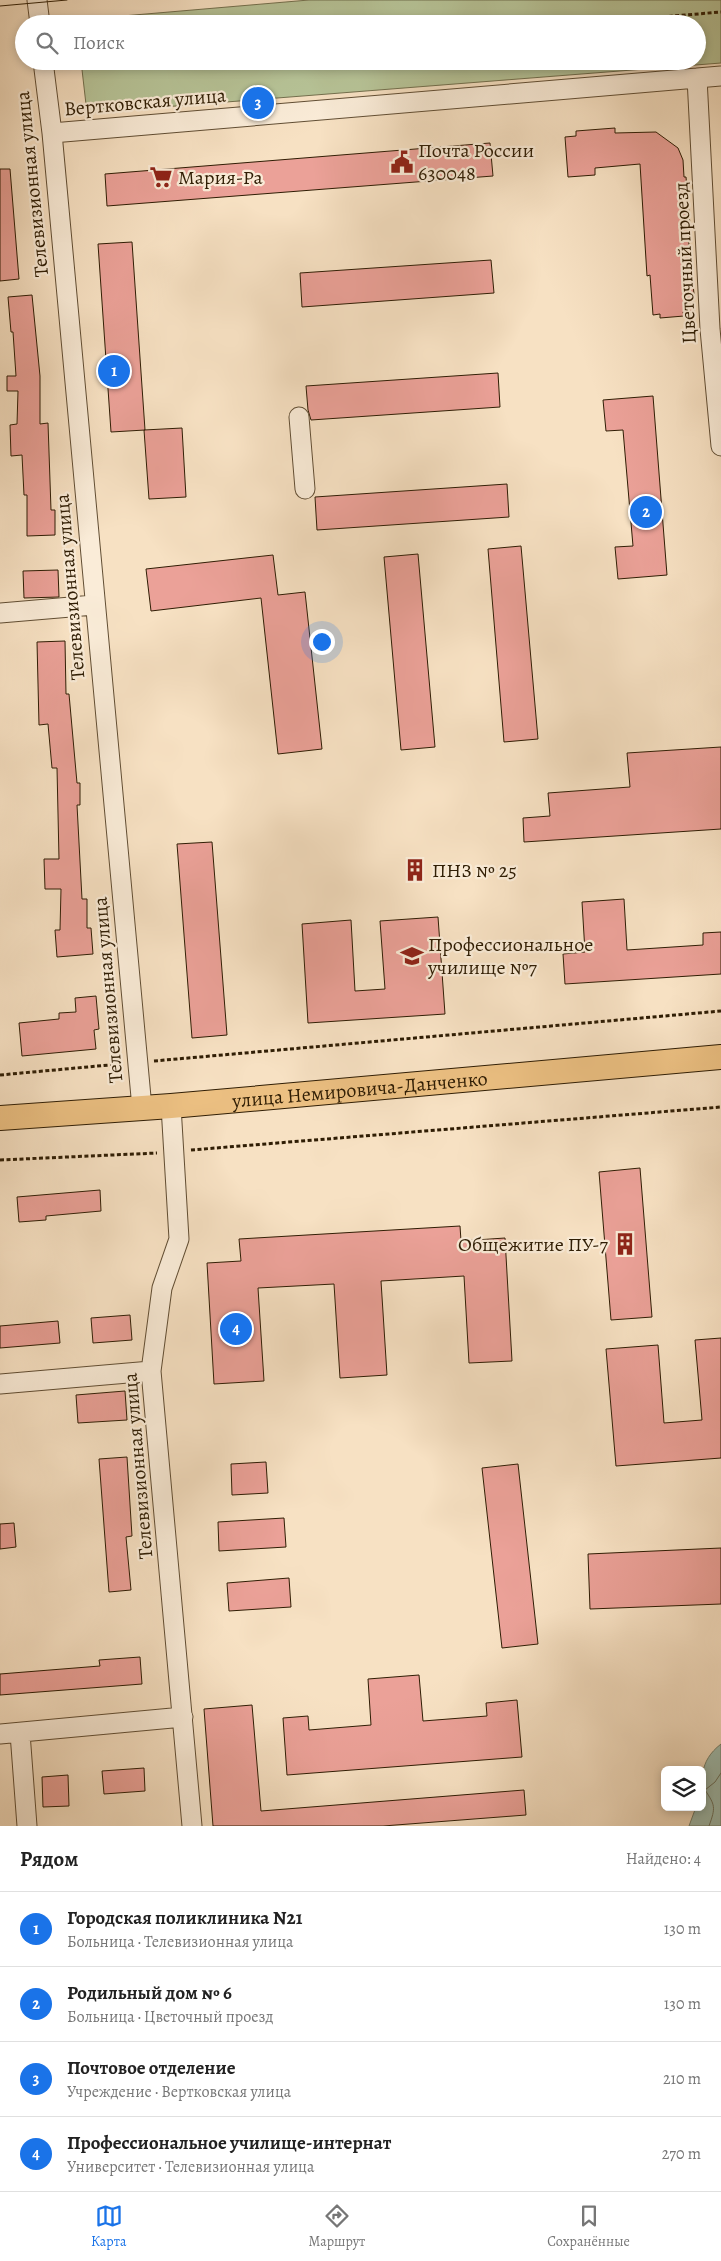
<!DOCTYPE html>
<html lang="ru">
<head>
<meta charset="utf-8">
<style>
  body { margin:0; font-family:Alegreya,serif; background:#f2f2f2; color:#222 }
  .controls { position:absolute; right:15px; bottom:15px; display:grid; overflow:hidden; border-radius:8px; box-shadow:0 2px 8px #0003 }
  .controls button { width:45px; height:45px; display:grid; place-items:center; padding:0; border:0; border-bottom:1px solid #e0e0e0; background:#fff; color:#222; font:25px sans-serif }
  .you { position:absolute; left:321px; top:641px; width:18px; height:18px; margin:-12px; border:4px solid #fff; border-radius:50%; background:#1a73e8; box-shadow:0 0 0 8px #1a73e833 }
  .badge { display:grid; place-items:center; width:32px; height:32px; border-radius:50%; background:#1a73e8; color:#fff; font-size:16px; font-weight:700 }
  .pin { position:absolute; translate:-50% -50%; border:2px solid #fff; box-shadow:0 1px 5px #0006 }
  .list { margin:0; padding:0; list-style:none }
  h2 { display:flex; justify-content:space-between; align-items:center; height:65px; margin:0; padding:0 20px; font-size:21px }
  h2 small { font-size:16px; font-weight:400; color:#767676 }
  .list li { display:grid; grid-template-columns:32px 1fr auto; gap:15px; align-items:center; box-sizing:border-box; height:75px; padding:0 20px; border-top:1px solid #e0e0e0 }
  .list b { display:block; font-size:19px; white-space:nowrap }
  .list p { margin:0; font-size:16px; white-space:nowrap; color:#767676 }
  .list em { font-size:16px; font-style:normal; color:#767676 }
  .icon { flex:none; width:28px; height:28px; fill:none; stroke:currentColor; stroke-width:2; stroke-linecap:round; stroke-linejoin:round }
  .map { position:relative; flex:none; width:721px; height:1826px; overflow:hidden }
  .search { position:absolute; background:#fff; box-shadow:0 2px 8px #0003; left:15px; right:15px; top:15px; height:55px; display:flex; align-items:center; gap:12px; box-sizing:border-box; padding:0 18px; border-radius:28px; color:#767676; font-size:19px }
  .sheet { height:365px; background:#fff }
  nav { display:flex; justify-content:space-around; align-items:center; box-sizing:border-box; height:70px; border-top:1px solid #e0e0e0; background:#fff; font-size:14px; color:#767676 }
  nav a { display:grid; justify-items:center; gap:2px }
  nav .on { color:#1a73e8 }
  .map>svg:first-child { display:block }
  .green { fill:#b7c498; stroke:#73704e }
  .water { fill:#9dbeb2; stroke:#717e6c }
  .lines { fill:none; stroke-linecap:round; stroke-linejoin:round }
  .shore { stroke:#666e5b; stroke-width:1 }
  .building { fill:#eba198; stroke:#2f1d04 }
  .minor-casing { stroke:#614e34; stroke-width:21 }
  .major-casing { stroke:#2f1d04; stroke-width:26 }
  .path { stroke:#2f1d04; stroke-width:3; stroke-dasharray:4 2.5; stroke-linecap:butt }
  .minor { stroke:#faecd8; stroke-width:19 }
  .major { stroke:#ecc082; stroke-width:24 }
  .tram { stroke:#2f1d04; stroke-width:1 }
  .labels { text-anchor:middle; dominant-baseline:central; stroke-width:4.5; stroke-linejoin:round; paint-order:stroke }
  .street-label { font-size:20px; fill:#2f1d04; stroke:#faecd8 }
  .poi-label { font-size:20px; fill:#2f1d04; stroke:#faecd8; text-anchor:start }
</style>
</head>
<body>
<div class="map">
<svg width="721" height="1826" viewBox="0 0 721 1826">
  <rect width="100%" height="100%" fill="#f7e1c3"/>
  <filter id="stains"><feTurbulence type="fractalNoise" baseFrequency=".004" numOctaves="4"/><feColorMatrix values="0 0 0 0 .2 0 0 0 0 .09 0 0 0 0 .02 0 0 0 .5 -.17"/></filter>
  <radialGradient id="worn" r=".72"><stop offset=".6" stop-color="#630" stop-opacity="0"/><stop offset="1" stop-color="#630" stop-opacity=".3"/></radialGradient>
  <path class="green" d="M309,0H721V63L87,113L81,61H697V24H76V20Z"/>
  <path class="water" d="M721,1744V1826H689L696,1807H702C702,1780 698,1762 721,1744Z"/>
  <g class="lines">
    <path class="shore" d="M709,1826C716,1807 715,1805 705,1790L715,1782L721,1773"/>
  </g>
  <path class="building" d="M615,128V133L656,132L678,148L683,160L684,177H686L690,225H687L694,294L692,295L694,311L683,312L684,316L660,318V314L653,315L650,275L647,276L640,164L595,168V175L568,177L565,137L576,136V131Z
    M490,143L493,176L107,206L105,174Z
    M0,169H10L19,279L0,281Z
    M132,242L145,430L111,432L98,244Z
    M491,260L494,293L302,307L300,273Z
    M32,295L40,376V424L48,423L51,510H55V535L27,536V495H24L22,455L11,456L10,425L17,424L18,391H7V376H16L13,332H11L8,297Z
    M498,373L500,407L311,420L308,410L306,386Z
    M653,396L667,575L618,579L615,547L633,546L623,430L606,431L603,400Z
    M182,428L186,497L149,499L144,430Z
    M507,484L509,517L317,530L315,497Z
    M521,546L538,739L504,742L488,549Z
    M418,554L435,747L401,750L384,557Z
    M273,555L278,595L305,592L322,749L278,754L261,598L151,611L146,569Z
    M58,570L59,597L24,598L23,571Z
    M65,641L66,694H69L77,783H80V805H77L82,899H87V928H91L93,954L57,957L55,930H60L61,889H45L44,859H59L57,768H52L48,724L39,725L37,642Z
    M721,747V829L524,842L523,818L550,816L548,793L630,787L627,753Z
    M212,842L227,1035L192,1038L177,844Z
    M624,899L627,950L703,945V933L721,932V974L565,984L563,954L585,952L582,902Z
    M438,917L445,1014L308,1023L302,924L351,920L355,991L385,989L380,921Z
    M96,996L99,1029L94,1030L96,1049L22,1056L19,1023L59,1019V1013L76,1012L75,998Z
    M640,1168L652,1317L611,1320L599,1172Z
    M100,1190L101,1211L46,1216V1220L19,1222L17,1197Z
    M460,1226L461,1241L505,1238L512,1361L469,1363L464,1276L381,1281L387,1375L340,1378L334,1284L258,1288L264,1381L214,1384L207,1263L241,1261L239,1239Z
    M130,1315L132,1340L93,1343L91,1318Z
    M58,1321L60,1343L0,1348V1326Z
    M721,1338V1458L616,1466L606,1349L658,1345L664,1423L702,1420L695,1340Z
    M125,1391L127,1420L78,1423L76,1395Z
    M127,1457L132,1536L126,1537L131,1590L109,1592L99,1459Z
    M266,1462L268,1493L232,1495L231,1464Z
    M518,1464L538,1644L502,1648L482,1468Z
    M284,1518L286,1547L219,1551L218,1522Z
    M14,1523L16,1547L0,1549V1524Z
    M721,1548V1604L590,1609L588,1554Z
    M289,1578L291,1607L229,1611L227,1583Z
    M140,1657L142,1684L0,1695V1674L100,1666L99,1660Z
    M419,1675L423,1721L487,1716L486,1703L517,1700L522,1757L287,1775L283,1718L308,1716L309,1730L371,1725L368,1679Z
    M252,1705L261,1811L524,1790L526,1815L383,1826H213L204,1709Z
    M144,1768L145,1791L104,1794L102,1771Z
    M68,1775L69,1806L43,1807L42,1777Z"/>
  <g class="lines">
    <defs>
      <path id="minor" d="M37,0L40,24
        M43,61L52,133L142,1108
        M697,78L710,329L721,446
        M52,133L721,76
        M299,417L305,489
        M0,613L94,605
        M171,1106L179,1239L162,1288L151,1371L192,1826
        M0,1384L151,1371
        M20,1733L27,1826
        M0,1734L183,1717"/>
      <g id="major">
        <path id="s1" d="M0,1118L171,1106L721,1057"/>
      </g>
    </defs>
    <use href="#minor" class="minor-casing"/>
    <use href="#major" class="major-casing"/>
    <path class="path" d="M578,24L721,12
      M60,68L137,61
      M154,1061L721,1011
      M0,1075L120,1064
      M191,1150L721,1107
      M0,1160L157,1153"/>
    <use href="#minor" class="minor"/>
    <use href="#major" class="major"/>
    <path class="tram" d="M0,6L67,0"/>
  </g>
  <defs>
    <symbol id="civic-bare" viewBox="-9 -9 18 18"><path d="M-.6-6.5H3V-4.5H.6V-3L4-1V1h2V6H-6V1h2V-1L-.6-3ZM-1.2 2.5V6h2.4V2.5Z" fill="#8f2418" stroke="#faecd8" stroke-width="2.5" paint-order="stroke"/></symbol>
    <symbol id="supermarket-bare" viewBox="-9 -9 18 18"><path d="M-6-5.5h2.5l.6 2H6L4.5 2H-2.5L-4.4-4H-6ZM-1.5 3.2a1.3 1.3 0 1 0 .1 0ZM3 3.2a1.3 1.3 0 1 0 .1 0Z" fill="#8f2418" stroke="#faecd8" stroke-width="2.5" paint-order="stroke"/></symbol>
    <symbol id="building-bare" viewBox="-9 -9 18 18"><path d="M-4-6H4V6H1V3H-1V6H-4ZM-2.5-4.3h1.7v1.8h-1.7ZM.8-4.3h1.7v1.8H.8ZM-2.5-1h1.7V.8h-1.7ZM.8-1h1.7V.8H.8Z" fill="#8f2418" stroke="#faecd8" stroke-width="2.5" paint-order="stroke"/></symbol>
    <symbol id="university-bare" viewBox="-9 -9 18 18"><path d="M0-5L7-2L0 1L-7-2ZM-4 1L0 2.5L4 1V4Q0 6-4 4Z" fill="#8f2418" stroke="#faecd8" stroke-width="2.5" paint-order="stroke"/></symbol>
  </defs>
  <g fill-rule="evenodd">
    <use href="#civic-bare" x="386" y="146" width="32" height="32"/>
    <use href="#supermarket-bare" x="145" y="161" width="32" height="32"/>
    <use href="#building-bare" x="399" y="854" width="32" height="32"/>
    <use href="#university-bare" x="396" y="940" width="32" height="32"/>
    <use href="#building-bare" x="609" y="1228" width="32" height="32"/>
  </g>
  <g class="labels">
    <g class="street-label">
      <text transform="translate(145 102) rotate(-5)">Вертковская улица</text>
      <text transform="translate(32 184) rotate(-96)">Телевизионная улица</text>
      <text transform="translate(685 263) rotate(-93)">Цветочный проезд</text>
      <text transform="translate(70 587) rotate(-95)">Телевизионная улица</text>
      <text transform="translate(108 990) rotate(-95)">Телевизионная улица</text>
      <text stroke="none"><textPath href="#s1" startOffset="361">улица Немировича-Данченко</textPath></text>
      <text transform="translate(138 1466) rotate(-95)">Телевизионная улица</text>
    </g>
    <g class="poi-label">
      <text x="418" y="150">Почта России<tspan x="418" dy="23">630048</tspan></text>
      <text x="178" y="177">Мария-Ра</text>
      <text x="432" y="870">ПНЗ № 25</text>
      <text x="428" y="944">Профессиональное<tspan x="428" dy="23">училище №7</tspan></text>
      <text x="608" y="1244" text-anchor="end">Общежитие ПУ-7</text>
    </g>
  </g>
  <rect width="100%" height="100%" filter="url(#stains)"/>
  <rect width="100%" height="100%" fill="url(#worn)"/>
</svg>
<div class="controls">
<button><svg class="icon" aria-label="layers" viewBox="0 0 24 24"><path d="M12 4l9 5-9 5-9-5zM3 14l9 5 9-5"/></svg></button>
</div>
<div class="you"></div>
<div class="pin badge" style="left:114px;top:371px">1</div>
<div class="pin badge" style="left:646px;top:512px">2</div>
<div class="pin badge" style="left:258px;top:103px">3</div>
<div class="pin badge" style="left:236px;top:1329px">4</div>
<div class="search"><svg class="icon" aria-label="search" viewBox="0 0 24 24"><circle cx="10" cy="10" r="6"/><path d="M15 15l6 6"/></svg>Поиск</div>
</div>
<section class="sheet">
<h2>Рядом<small>Найдено: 4</small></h2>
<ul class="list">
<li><span class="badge">1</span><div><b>Городская поликлиника N21</b><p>Больница · Телевизионная улица</p></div><em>130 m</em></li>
<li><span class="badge">2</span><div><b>Родильный дом № 6</b><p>Больница · Цветочный проезд</p></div><em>130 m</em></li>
<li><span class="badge">3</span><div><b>Почтовое отделение</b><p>Учреждение · Вертковская улица</p></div><em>210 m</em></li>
<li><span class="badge">4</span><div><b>Профессиональное училище-интернат</b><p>Университет · Телевизионная улица</p></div><em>270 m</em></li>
</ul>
</section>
<nav>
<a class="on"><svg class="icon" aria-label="map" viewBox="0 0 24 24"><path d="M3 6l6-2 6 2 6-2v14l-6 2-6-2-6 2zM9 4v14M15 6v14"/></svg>Карта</a>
<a><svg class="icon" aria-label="directions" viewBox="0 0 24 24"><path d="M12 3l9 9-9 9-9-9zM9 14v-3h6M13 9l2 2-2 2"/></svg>Маршрут</a>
<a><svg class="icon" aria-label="saved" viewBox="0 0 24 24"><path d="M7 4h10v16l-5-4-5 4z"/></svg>Сохранённые</a>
</nav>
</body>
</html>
